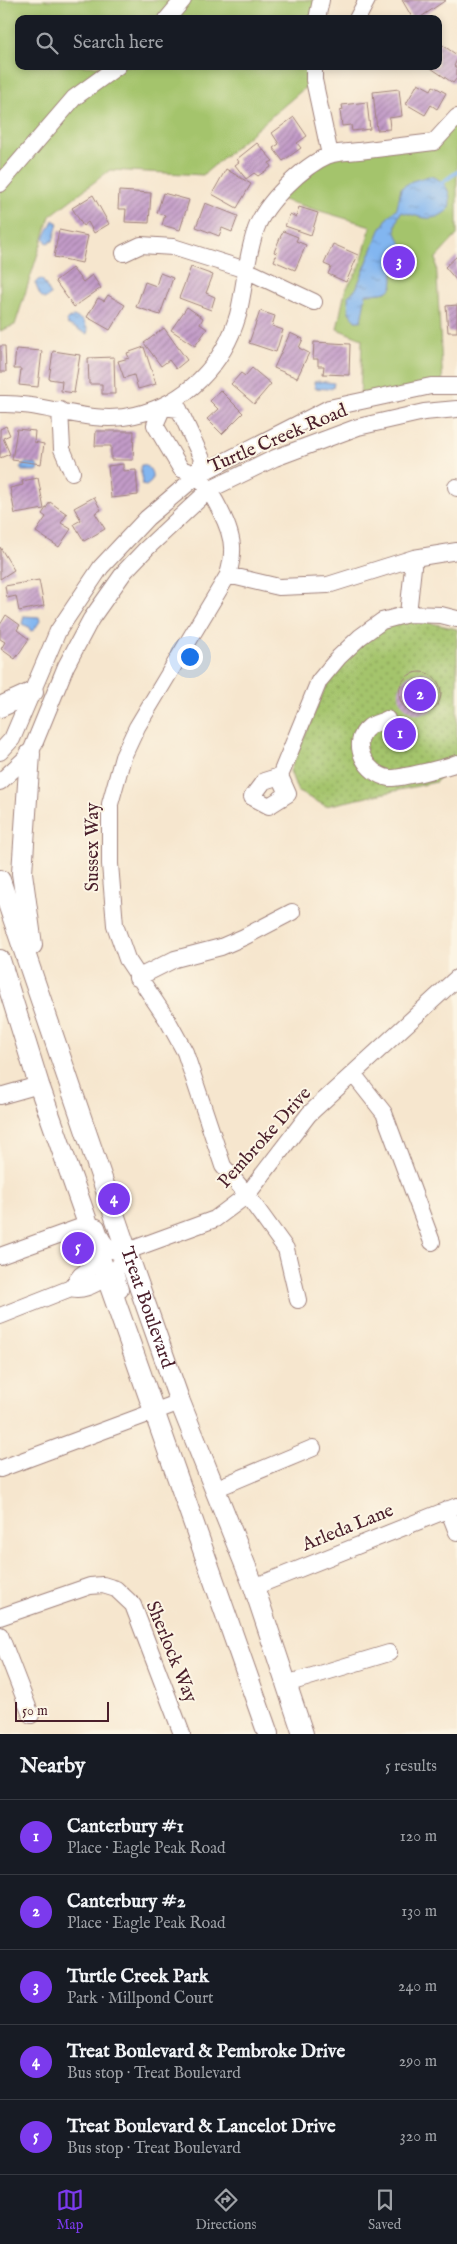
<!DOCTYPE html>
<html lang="en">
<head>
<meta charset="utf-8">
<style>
  body { margin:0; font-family:"IM FELL English",serif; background:#20242c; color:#f1f3f6 }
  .scale { position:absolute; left:15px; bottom:12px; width:94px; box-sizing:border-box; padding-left:5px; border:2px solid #4a1f2b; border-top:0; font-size:14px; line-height:18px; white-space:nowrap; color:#4a1f2b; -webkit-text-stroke:4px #fcf5e5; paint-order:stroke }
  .you { position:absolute; left:189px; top:656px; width:18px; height:18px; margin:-12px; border:4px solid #fff; border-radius:50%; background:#1a73e8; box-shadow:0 0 0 8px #1a73e833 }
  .badge { display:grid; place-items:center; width:32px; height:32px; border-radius:50%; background:#7c3aed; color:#fff; font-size:16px; font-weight:700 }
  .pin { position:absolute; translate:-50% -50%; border:2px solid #fff; box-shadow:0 1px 5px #0006 }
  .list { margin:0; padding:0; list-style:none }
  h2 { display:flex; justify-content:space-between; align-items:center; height:65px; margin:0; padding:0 20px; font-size:21px }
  h2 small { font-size:16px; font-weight:400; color:#9ea1a6 }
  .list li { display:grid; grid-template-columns:32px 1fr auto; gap:15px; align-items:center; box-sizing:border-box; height:75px; padding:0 20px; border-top:1px solid #363941 }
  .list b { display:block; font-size:19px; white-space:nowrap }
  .list p { margin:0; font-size:16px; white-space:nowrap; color:#9ea1a6 }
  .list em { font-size:16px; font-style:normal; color:#9ea1a6 }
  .icon { flex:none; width:28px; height:28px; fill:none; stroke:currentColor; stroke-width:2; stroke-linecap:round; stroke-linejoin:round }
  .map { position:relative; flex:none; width:457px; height:1734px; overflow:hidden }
  .search { position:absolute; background:#171b24; box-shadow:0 2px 8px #0003; left:15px; right:15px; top:15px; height:55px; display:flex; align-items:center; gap:12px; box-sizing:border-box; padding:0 18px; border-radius:10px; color:#9ea1a6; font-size:19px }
  .sheet { height:440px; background:#171b24 }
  nav { display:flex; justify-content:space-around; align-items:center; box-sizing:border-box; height:70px; border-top:1px solid #363941; background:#171b24; font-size:14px; color:#9ea1a6 }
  nav a { display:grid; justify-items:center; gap:2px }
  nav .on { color:#7c3aed }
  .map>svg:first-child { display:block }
  .grass { fill:url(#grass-dots); stroke:#77724c }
  .park { fill:#a4c46c; stroke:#77724c }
  .water { fill:url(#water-ripples); stroke:#666a8e }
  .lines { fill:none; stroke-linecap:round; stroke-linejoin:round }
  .stream { stroke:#82b6f0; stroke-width:4 }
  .building { fill:url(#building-hatch) }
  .minor-casing { stroke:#a0827c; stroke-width:18 }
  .major-casing { stroke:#a0827c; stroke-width:22 }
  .minor { stroke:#fff; stroke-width:16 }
  .major { stroke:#fff; stroke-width:20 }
  .labels { text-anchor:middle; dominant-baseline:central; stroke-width:4; stroke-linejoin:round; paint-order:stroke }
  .street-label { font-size:19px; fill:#4a1f2b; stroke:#fcf5e5 }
</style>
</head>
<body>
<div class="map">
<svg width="457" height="1734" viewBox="0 0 457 1734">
  <defs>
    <pattern id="grass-dots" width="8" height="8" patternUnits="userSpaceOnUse" patternTransform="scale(1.25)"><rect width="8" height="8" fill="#a4c46c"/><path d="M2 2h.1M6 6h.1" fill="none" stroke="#889f59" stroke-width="1.8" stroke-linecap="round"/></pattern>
    <pattern id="water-ripples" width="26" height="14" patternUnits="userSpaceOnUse" patternTransform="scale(1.25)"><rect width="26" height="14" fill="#82b6f0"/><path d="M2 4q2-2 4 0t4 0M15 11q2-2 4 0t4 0" fill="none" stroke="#6c93c3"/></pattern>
    <pattern id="building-hatch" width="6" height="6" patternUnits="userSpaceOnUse" patternTransform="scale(1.25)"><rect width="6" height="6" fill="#c29bc8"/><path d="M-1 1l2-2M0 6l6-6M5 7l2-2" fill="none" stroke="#a07ea3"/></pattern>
  </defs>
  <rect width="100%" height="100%" fill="#fcf5e5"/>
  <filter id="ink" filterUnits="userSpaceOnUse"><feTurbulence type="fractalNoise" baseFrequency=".02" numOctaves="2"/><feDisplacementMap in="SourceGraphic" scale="10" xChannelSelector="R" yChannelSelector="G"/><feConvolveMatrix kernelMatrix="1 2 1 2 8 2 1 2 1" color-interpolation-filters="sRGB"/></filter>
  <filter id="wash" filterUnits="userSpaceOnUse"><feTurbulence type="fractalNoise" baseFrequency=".0096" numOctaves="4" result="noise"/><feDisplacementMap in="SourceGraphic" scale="20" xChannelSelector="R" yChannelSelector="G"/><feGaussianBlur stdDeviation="1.12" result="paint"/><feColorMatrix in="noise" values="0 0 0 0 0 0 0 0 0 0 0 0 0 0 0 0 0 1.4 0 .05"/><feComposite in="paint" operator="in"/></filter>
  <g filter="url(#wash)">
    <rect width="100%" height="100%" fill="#f6e6ce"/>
    <path class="grass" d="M423,621L457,629V757L436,782L326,806L298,792L290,771L323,693L330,680L350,655L378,630L399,622Z"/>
    <path class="park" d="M0,0H321L317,19H19V66H314V80L203,175L110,170L50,216L15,325L0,331Z
      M457,117V235L436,258L443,386L360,401L362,339L337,329L345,291L360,266L371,226L276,198L330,155L434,142Z"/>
    <path class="water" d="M429,176C445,179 453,193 449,209C432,225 420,216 401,212C393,228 394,231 403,246C400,250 395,255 394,260C390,285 402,294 366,294L361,321H355L349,312L348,296L356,289L380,230L388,217L397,208L401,188L412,181Z
      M53,220L58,223L53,241L47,243L44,238Z
      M42,279L51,295L44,299L40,295L35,283L38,280Z
      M74,316L83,321L88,330L87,334L67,324L66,321Z
      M318,381L334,383L333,387L327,389L315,388L314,382Z
      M26,463L36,464L39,469L37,471H22L20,467Z
      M144,465C151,468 154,474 151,482L146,486L142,485C145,477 138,472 141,465Z
      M24,616L39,617L40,621L34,630L30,631L29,627L22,624Z"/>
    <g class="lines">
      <path class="stream" d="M443,182L457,172"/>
    </g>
    <g id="blocks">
      <path class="building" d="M402,0H446L418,19H413Z
        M438,42L457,55V60L454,66L457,68V78L453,83L428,66H438Z
        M418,83L431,90L433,86L446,93L437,109L431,105L425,115L406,104Z
        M399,89L402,116L389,118L390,129L377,130L373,92Z
        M367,102L370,129L352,131L351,125L342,126L340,111L343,110L342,105Z
        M294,117L307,136L297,143L301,148L283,161L273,148L279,144L272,133Z
        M257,143L273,161L269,163L271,167L258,176L254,173L246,179L235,165L239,162L237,159Z
        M226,169L251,184L237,208L212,194Z
        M119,191L151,193L149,223L125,222L126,209H118Z
        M163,193L189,200L180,230L162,225L165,215L157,213Z
        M93,195L109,224L94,233L88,222L83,226L72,208Z
        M205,203L238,216L232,232L222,228L219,236L196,227Z
        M299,207L318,213L311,235L285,226L290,214L296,217Z
        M59,230L88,236L82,263L54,257Z
        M283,231L298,237L296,241L306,245L295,270L274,261L277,253L274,252Z
        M333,244L358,255L346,282L328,274L331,267L324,264Z
        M457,256V281L445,267Z
        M191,267L213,275L206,293L215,297L211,310L179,298Z
        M72,268L83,282L92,275L101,288L74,307L55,281Z
        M160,273L173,278L160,315L136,307L145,282L156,286Z
        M108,295L125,305L110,330L87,317L98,298L104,301Z
        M457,305V332H448L446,306Z
        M187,307L203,318L200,324L207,329L195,346L171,330Z
        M260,311L275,316L272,326L283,330L276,352L249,343Z
        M164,328L187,360L176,369L169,360L161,366L144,343Z
        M290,333L303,339L299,348L309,353L297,378L274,368Z
        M314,342L350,344L349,375L323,374L324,366H318V359H313Z
        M0,346H5L6,372H0Z
        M144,347L156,384L138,389L134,375L124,378L118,361L129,358L127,353Z
        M16,349L42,351L38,387L19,385L21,369H14Z
        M53,351L80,355L74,393L61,391L62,381L49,379Z
        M114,357L115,394H102V384H89L88,358Z
        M252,368L271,384L254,404L231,384L241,373L245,376Z
        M220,390L243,413L222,434L207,419L218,409L210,401Z
        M6,426L10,435L3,438L10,454L0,458V429Z
        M17,429L35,431L34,442L44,444L41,464L12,460Z
        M96,431H134L133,460H111V446H95Z
        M123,464V471L136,470L138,495L111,498L108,466Z
        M38,478L44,509L15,514L10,488L23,485L22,481Z
        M94,497L101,510L95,513L105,529L84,541L74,524L81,520L74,508Z
        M50,502L67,514L61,523L71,529L59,547L36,532L46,517L42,514Z
        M0,547L14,570L0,579Z
        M39,580L44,606L19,611L16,596L7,598L5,586Z
        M6,615L20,625L17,630L29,639L15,659L1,649L5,642L0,639V625Z
        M399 693a21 21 0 1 1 42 0a21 21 0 1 1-42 0Z
        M385 734a15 15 0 1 1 30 0a15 15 0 1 1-30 0Z"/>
    </g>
  </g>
  <g filter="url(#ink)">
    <use href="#blocks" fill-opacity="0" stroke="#a0827c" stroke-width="1"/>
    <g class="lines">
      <defs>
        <path id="minor" d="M167,19L183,0
          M317,19L321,0
          M357,19L367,0
          M314,66V80L330,155
          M0,184L74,98L118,66
          M124,253L141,245L173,247L246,270L314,302
          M0,404C45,402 90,426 135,415C186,404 224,364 238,315C245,287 246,257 256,229C265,203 303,166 329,155C337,152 350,152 359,151C384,148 409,145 434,142L457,117
          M163,407L179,409L202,459L198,475L181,469L155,425Z
          M60,410L62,449L72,472
          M198,475C211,492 234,529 232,552C232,560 230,568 228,575L137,727L123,757L110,804V864L115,925L127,959L168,1021L185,1052L223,1166L247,1195L286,1249L298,1300
          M456,487L457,488
          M228,575L279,587L328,585L414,558L457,551
          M408,614L414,558
          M387,719C382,722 374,723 369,727C348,743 367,775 389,778C398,779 448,767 457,763
          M0,752L12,739L58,631L101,567L147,518L198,475L329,408L431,386H457
          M280,776L264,781L252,797L269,806L288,794L280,776L319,681L339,657L360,637L382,621L408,614L441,615L457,619
          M0,782L30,754L66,666L91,619L125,571L146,549L209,490L275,458L358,427L424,412L457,409
          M137,978L175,959L221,947L244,937L292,912
          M354,1075L384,1113L432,1242
          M0,1096L39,1085
          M97,1227C101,1241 107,1250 122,1253L215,1219L247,1195L309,1114L457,978
          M0,1256L89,1224
          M71,1288L81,1275L102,1260
          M120,1290L115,1272L127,1252
          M0,1316L71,1288C84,1292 96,1283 108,1277
          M0,1469L180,1402
          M215,1489L313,1448
          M448,1509L457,1532
          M254,1587L457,1506
          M0,1617L90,1586L103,1585L116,1589L133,1605L182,1734
          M0,1635L31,1715
          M286,1684L389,1653"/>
        <g id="major">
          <path d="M0,707L33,692"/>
          <path d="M30,754L22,873L32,945"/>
          <path id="s1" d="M0,880L127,1252L180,1402L254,1587L303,1734"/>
          <path d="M0,960L39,1085L268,1734"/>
        </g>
      </defs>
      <use href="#minor" class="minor-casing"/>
      <use href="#major" class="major-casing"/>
      <use href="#minor" class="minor"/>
      <use href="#major" class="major"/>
    </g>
  </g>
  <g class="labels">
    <g class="street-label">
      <text transform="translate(278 439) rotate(-23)">Turtle Creek Road</text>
      <text transform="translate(93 847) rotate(-90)">Sussex Way</text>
      <text transform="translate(265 1138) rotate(-48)">Pembroke Drive</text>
      <text stroke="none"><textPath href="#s1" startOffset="452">Treat Boulevard</textPath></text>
      <text transform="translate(348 1528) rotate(-22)">Arleda Lane</text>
      <text transform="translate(171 1652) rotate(68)">Sherlock Way</text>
    </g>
  </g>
</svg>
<div class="scale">50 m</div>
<div class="you"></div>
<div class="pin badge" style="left:400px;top:734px">1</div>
<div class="pin badge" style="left:420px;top:695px">2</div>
<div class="pin badge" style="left:399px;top:262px">3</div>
<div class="pin badge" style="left:114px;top:1199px">4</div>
<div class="pin badge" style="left:78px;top:1248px">5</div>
<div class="search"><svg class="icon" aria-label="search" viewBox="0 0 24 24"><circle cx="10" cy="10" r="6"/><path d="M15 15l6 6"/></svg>Search here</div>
</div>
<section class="sheet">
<h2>Nearby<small>5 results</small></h2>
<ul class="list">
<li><span class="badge">1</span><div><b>Canterbury #1</b><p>Place · Eagle Peak Road</p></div><em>120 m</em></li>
<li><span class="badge">2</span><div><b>Canterbury #2</b><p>Place · Eagle Peak Road</p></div><em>130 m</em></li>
<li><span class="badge">3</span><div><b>Turtle Creek Park</b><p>Park · Millpond Court</p></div><em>240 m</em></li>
<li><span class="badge">4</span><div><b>Treat Boulevard &amp; Pembroke Drive</b><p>Bus stop · Treat Boulevard</p></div><em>290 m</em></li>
<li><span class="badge">5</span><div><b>Treat Boulevard &amp; Lancelot Drive</b><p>Bus stop · Treat Boulevard</p></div><em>320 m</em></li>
</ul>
</section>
<nav>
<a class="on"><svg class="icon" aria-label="map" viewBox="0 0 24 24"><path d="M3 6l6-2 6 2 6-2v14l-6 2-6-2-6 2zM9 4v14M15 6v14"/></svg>Map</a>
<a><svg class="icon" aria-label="directions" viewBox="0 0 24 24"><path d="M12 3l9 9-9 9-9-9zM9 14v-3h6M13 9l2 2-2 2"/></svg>Directions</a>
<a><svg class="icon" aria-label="saved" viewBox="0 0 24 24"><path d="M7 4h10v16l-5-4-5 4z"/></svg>Saved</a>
</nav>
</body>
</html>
